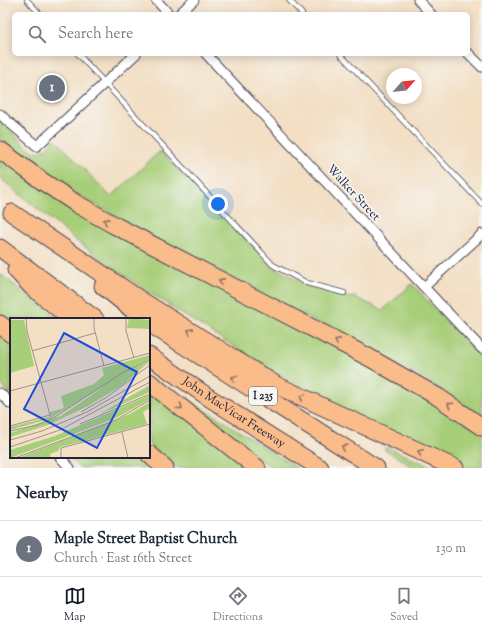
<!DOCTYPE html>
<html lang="en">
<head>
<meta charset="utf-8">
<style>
  body { margin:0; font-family:"Sorts Mill Goudy",serif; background:#f2f2f3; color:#1f2937 }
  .compass { position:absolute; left:386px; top:68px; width:36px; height:36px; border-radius:50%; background:#fff; box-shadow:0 2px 10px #0003; rotate:62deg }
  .you { position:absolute; left:218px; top:204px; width:14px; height:14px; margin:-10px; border:3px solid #fff; border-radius:50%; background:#1a73e8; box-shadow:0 0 0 6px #1a73e833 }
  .badge { display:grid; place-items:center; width:26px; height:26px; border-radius:50%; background:#111827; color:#fff; font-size:13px; font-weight:700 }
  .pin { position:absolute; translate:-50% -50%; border:2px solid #fff; box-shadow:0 1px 4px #0006 }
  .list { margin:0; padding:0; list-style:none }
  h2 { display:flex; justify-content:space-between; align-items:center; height:52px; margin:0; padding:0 16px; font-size:17px }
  h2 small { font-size:13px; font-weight:400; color:#747a83 }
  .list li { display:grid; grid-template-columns:26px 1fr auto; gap:12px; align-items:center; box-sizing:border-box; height:56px; padding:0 16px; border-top:1px solid #e0e1e3 }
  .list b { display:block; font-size:15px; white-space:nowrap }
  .list p { margin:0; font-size:13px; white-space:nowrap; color:#747a83 }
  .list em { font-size:13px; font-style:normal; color:#747a83 }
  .icon { flex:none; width:22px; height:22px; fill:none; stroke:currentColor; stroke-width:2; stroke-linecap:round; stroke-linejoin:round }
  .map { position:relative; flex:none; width:482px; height:468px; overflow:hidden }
  .search { position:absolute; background:#fff; box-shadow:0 2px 10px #0003; left:12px; right:12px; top:12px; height:44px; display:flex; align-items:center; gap:10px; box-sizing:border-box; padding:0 14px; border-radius:6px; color:#747a83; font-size:15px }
  .sheet { height:108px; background:#fff }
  nav { display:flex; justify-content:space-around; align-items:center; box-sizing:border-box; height:56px; border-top:1px solid #e0e1e3; background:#fff; font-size:11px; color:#747a83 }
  nav a { display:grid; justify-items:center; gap:2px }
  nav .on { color:#111827 }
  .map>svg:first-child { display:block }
  .green { fill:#a7ce78; stroke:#64785a }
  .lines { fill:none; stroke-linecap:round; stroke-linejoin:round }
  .service-casing { stroke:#413e50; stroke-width:6 }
  .minor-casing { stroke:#413e50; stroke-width:11 }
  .motorway-casing { stroke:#413e50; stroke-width:19 }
  .service { stroke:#fff; stroke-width:4.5 }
  .minor { stroke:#fff; stroke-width:9 }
  .motorway { stroke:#f9bc8a; stroke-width:17 }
  .oneway { stroke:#8e6f62 }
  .labels { text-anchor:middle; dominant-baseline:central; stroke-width:3.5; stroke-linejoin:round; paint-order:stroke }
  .shield { fill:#f6f6f2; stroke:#626272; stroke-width:1 }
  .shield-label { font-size:11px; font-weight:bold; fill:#22223b }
  .street-label { font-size:12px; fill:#22223b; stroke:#f6f6f2 }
  .inset-road { fill:none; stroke:#9f938d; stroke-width:1 }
  .view { fill:#1d4ed8; fill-opacity:0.15; stroke:#1d4ed8; stroke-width:2 }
  .inset-edge { fill:none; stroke:#22223b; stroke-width:2 }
</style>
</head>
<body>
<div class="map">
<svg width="482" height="468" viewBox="0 0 482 468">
  <rect width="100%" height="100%" fill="#f6f6f2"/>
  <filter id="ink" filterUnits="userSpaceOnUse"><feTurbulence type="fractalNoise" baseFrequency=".025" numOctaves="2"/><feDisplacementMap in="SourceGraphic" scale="8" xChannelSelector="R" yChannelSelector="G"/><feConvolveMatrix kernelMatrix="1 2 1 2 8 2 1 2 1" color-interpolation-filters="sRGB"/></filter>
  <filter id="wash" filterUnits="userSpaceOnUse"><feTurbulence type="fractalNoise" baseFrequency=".012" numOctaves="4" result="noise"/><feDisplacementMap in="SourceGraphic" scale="16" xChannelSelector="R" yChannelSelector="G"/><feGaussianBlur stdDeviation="0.9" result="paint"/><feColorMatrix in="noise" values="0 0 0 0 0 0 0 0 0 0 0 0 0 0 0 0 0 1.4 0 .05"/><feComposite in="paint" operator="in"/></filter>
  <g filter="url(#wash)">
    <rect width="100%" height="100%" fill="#f3dfc4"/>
    <path class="green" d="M0,119L27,148L36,152L44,150L55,139L111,197L160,151L273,267L310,287L350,298L354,297L383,310L412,284L482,359V416L418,375L357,343L155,238L78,195L15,151L0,139Z
      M0,156L387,373L482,433V468H468L369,424L320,399L270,369L182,314L124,275L78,242L0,178Z
      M0,274L59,319H11V322L0,313Z
      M0,332L11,341V395L0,383Z
      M149,388L249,468H178L149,444Z
      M187,398L297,468H272L185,400Z
      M386,447L434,468H415L384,449Z
      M69,457H144L156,468H79Z"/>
  </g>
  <g filter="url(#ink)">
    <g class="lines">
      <defs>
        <path id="service" d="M27,0L40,14
          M289,0L302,14
          M78,54L273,265L307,283L344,293
          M340,54L482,204"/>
        <path id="minor" d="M156,0L169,14
          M418,0L431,14
          M179,14L194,0
          M468,53L482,67
          M206,54L482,349
          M0,114L5,119L37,146L136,54
          M424,287L482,234
          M0,393L11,404
          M60,457L70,468"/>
        <g id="motorway">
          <path d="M0,150L42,181L77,204L114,225L370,358L438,397L482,427"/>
          <path d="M12,213L142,301L276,385L455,468"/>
          <path d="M0,248L95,319"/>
          <path d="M16,270L32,287L71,319"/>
          <path d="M103,286L144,319"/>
          <path d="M149,323L376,468"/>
          <path d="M0,324L11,334"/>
          <path id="s1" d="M149,356L208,397L320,468"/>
          <path d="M149,382L257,468"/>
          <path d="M149,454L165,468"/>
        </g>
      </defs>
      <use href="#service" class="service-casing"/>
      <use href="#minor" class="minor-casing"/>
      <use href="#motorway" class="motorway-casing"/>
      <use href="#service" class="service"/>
      <use href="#minor" class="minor"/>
      <use href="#motorway" class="motorway"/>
    </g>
    <defs><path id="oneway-chevron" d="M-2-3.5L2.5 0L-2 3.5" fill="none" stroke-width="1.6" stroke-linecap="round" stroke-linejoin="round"/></defs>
    <g class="oneway">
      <use href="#oneway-chevron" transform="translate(106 221) rotate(-151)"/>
      <use href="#oneway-chevron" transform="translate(221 281) rotate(-152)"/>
      <use href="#oneway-chevron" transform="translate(190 331) rotate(-148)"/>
      <use href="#oneway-chevron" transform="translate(337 341) rotate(-153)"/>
      <use href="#oneway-chevron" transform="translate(234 378) rotate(-148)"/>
      <use href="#oneway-chevron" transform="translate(302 397) rotate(-155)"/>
      <use href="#oneway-chevron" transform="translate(450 405) rotate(-146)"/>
      <use href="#oneway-chevron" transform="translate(180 407) rotate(38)"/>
      <use href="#oneway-chevron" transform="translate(344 447) rotate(-148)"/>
      <use href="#oneway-chevron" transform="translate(420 452) rotate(-155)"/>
    </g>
  </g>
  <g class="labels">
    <rect class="shield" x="249" y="387" width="28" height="18" rx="3"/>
    <g class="shield-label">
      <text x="263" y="396">I 235</text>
    </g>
    <g class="street-label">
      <text transform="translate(353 193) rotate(47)">Walker Street</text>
      <text stroke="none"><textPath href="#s1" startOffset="102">John MacVicar Freeway</textPath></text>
    </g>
  </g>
  <g transform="translate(10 318)">
    <rect width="140" height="140" fill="#f3dfc4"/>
    <path d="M119,0L140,2V11L117,10ZM0,2H14L24,48L0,55ZM140,37V41L39,101L0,112V109L39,99L40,94L54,90L51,78L84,66L94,57L92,50ZM140,43L111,68L78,88L38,107L0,119V115L51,98L112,56ZM140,67V74L92,95H91ZM140,77V81L106,100L0,140V132L45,118ZM140,84V90L133,94L137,106L50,129L48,133L40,136L41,140H8L120,96Z" fill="#a7ce78"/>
    <path class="inset-road" d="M84,0V10L94,48M116,0V13L124,40M22,33L85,15M0,73L140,35M71,94L97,79L140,47M70,106L140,76M0,108L40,97L17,13L16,0M0,113L27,107L45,99L112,55L140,42M112,114L118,140M0,122L32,113L77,94L140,58M0,129L50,112L140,64M5,140L106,102L140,82M51,140V130L140,106"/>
    <path class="view" d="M54,15L127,54L87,130L14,91Z"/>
    <rect width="140" height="140" class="inset-edge"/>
  </g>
</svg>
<svg class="compass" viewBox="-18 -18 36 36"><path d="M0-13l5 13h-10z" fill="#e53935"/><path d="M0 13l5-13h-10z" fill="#747a83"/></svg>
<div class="you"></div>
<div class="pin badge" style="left:52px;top:88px;background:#6b7280">1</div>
<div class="search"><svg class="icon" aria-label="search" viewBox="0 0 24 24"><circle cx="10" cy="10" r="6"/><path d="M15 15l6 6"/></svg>Search here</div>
</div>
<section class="sheet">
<h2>Nearby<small></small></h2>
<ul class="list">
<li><span class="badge" style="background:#6b7280">1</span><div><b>Maple Street Baptist Church</b><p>Church · East 16th Street</p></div><em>130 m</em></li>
</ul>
</section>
<nav>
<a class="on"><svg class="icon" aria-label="map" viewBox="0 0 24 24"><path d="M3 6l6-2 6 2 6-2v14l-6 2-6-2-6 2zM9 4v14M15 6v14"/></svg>Map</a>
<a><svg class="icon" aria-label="directions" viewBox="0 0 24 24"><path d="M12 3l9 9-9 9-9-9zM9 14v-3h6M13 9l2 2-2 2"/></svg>Directions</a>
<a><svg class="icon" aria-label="saved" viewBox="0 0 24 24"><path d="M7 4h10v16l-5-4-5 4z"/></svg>Saved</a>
</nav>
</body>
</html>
